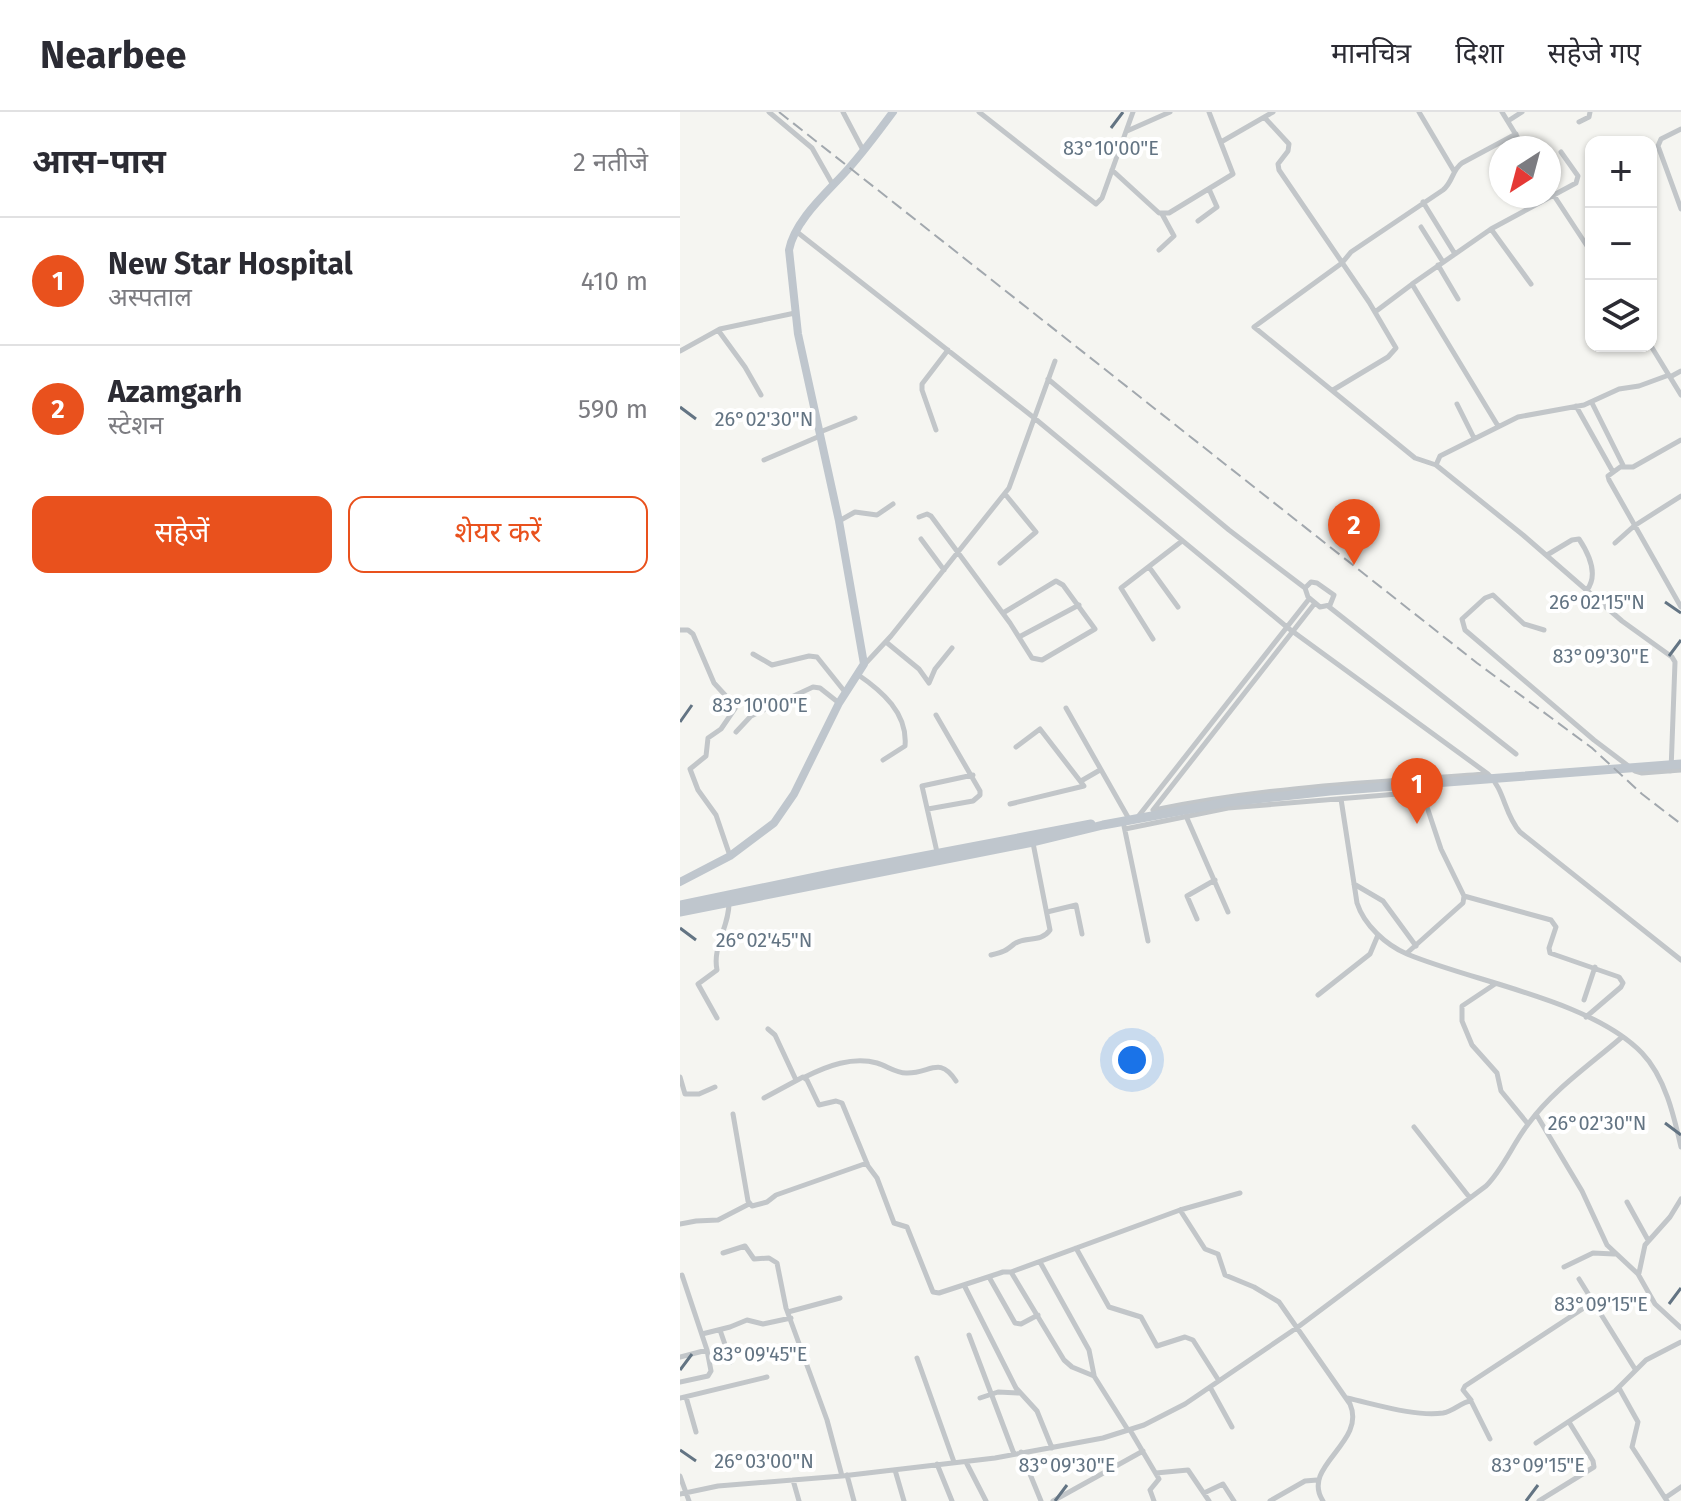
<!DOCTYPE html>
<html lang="hi">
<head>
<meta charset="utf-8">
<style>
  body { margin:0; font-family:"Fira Sans","Noto Sans Devanagari",sans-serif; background:#f7f7f7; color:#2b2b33 }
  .controls { position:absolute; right:24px; top:24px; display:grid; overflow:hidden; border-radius:16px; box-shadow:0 2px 6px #0004 }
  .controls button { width:72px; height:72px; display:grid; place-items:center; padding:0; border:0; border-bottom:2px solid #e1e1e2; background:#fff; color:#2b2b33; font:40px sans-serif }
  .compass { position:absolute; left:809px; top:24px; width:72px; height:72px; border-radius:50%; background:#fff; box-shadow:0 2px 6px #0004; rotate:216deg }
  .you { position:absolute; left:452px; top:948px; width:28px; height:28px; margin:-20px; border:6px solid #fff; border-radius:50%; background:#1a73e8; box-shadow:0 0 0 12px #1a73e833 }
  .badge { display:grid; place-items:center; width:52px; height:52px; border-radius:50%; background:#e9511d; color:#fff; font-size:26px; font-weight:700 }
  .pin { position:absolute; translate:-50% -66px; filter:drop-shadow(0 2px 4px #0008) }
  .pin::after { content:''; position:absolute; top:42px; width:28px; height:24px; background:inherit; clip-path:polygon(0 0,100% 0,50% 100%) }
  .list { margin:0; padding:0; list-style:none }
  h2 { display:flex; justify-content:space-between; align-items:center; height:104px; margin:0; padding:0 32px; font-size:34px }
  h2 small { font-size:26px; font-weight:400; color:#7c7c81 }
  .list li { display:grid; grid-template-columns:52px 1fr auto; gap:24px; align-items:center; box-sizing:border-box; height:128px; padding:0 32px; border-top:2px solid #e1e1e2 }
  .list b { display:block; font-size:30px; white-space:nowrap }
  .list p { margin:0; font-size:26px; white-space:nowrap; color:#7c7c81 }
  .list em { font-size:26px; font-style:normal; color:#7c7c81 }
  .actions { display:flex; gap:16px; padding:24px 32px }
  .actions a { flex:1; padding:18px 0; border:2px solid #e9511d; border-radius:16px; text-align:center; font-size:28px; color:#e9511d }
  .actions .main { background:#e9511d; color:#fff }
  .icon { flex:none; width:44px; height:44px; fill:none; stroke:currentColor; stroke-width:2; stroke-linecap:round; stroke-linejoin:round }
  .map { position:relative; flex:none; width:1001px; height:1389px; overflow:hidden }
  header { display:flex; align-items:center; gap:48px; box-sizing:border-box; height:112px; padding:0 40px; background:#fff; border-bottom:2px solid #e1e1e2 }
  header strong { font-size:38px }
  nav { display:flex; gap:44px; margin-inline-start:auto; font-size:28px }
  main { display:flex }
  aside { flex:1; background:#fff }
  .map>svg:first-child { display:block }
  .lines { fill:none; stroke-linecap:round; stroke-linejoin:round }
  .minor { stroke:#c2c6c9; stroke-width:5 }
  .secondary { stroke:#bfc6cd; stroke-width:8 }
  .primary { stroke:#bfc6cd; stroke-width:9 }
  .rail { stroke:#a2a8ae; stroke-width:2; stroke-dasharray:12 6; stroke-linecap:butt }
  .ticks { fill:none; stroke:#637483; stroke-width:3 }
  .ticks-label { font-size:20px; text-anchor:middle; fill:#637483; stroke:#fff; stroke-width:8; stroke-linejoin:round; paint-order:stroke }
</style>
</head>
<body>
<header>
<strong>Nearbee</strong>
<nav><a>मानचित्र</a><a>दिशा</a><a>सहेजे गए</a></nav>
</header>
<main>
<aside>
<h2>आस-पास<small>2 नतीजे</small></h2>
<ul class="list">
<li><span class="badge">1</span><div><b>New Star Hospital</b><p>अस्पताल</p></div><em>410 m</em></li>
<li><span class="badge">2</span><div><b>Azamgarh</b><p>स्टेशन</p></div><em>590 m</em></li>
</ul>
<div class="actions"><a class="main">सहेजें</a><a>शेयर करें</a></div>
</aside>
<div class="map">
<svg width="1001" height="1389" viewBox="0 0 1001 1389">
  <rect width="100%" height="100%" fill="#f5f5f1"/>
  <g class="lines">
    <path class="minor" d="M89,0L132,36L153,73
      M163,0L183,38
      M299,0L416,92L422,86L453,0
      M739,0L774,59
      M822,0L844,36
      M585,6L609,32L608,39L598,52L599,58L689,190L716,236L708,245L653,278
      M828,9L842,0
      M899,10L909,5L910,0
      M1001,17L981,27L978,34L1001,97
      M447,19L490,0
      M541,30L593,0
      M432,58L479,101H489L553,62L529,0
      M869,76L911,140
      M743,90L775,142
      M518,109L537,95L529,77
      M741,115L763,150
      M811,117L851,172
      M117,120L353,305L608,516L808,662C825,678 824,702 840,720L1001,848
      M479,138L494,124L482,102
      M758,153L778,187
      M695,200L731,173
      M38,218L65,255L81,283
      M971,234L1001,283
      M0,239L40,217L115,201
      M989,263L959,274L939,277L904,293L838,305L760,344L756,353L843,423L942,509L992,545L995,550L991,659
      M990,265L1001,259
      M368,267L549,418L625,476
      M912,291L943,353L928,364L929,368L1001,495
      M777,292L794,326
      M896,294L933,360
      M818,314L732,172L811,117L896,71L898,64L881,40
      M256,318L242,278V272L268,238
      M140,320L175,306
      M84,348L140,324
      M756,353L735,346L574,215L662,151L671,140L763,78C773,70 772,58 782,51L836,22
      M941,355H953L1001,328
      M239,405L247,402L251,404L330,511L352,546L362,548L415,517L383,473L376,469L323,501
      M159,409L175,400L197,403L213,392
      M241,427L264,458
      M935,431L954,414L1001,384
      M867,443L892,428L899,427C909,442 919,462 907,478
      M320,451L356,420L325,382
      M469,455L498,495
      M631,470L637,471L654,483L650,493L640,495L628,485L625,476Z
      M648,494L836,642
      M0,518H8L13,522L34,571L56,595L41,617L28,626L26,644L10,657L18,678L36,703L50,744
      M864,518L844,512L813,483L805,486L782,507L785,518L914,628L955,659L962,661L1001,658
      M339,525L399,493
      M473,527L441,476L502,429
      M206,530L239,557L249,571L255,557L272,536
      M73,542L92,553L129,544L137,545L165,580
      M185,552L211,524L329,376L375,249
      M177,562C202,579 228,601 225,634L203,648
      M386,596L449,707
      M56,620L71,604L133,575L140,576L159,591
      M401,669L420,658
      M661,687L677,791C684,813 706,833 727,842C794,870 911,888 962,941C985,965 994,1004 1001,1035
      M330,692L404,674L360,617L336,635
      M248,697L293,689L300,683V679L256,603
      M473,698L635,491
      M474,698C584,675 695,670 807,662
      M506,704L548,800
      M457,706L629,487
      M444,714L468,829
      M445,717L548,696L742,680L761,737L784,784L783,791L727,841
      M257,740L242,674L293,663
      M674,772L703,789L736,834
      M784,784L871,808L876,815L869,836L870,841L939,865L943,871L941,875L906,905
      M367,800L396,793L402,822
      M517,807L507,784L535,768
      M311,843C323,840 326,839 334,832C345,824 361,831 370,818L353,731
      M815,872L782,894V909L792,933L817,961L821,979L848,1012
      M638,883L690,842L698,823
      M904,888L915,855
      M37,906L18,872L37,858C32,834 50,814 49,789
      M88,917L95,923L116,968
      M0,965L5,982H19L35,975
      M125,965C147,954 173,944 197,951C207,954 216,961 226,961C250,962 259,943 276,969
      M84,986L123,965L127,968L139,993L156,989L162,991L188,1054L197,1066L214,1111L227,1115L253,1180L259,1181L323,1160H331L384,1248L392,1255L414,1264L448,1318
      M53,1002L68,1089L72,1094L87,1090L96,1083L187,1051
      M856,1002L902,1079L927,1133L958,1162L975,1192L1001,1216
      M734,1015L790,1086
      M947,1090L968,1128
      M500,1098L525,1137L538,1142L545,1163L574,1175L599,1190L670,1292C687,1331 620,1354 643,1389
      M0,1112L16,1109L38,1108L69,1092
      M396,1136L429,1195L461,1205L477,1234L505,1225L513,1228L539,1269
      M43,1141L65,1134L74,1147L89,1146L97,1151L106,1196L147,1308L162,1364
      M360,1150L409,1238L414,1263
      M884,1155L913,1141L934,1142
      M331,1160L500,1098L560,1081
      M959,1161L965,1133L990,1105L1001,1087
      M309,1165L335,1211L341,1212L358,1203
      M899,1167L955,1257
      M284,1173L336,1276L357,1299L372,1336
      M108,1200L160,1186
      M40,1218L51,1250
      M22,1222L50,1215L67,1208L83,1212L111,1206
      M289,1223L334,1342
      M0,1245L27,1238
      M237,1246L274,1350
      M0,1270L28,1264L31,1259L27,1238L2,1163
      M530,1275L552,1315
      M939,1276L958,1310L952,1335L987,1389
      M6,1285L16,1320
      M0,1286L87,1265
      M300,1286L318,1280L338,1281
      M667,1286C695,1292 735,1305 763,1301C774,1299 781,1290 791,1289L810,1327
      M791,1288L783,1278L785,1274L913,1190
      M450,1318L479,1367L470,1378L474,1389
      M856,1331L935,1279L966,1248L1001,1230
      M341,1340L361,1389
      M286,1350L306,1389
      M257,1352L272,1389
      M215,1358L224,1389
      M476,1361L508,1358L529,1389
      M167,1363L174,1389
      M0,1364L9,1389
      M113,1368L119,1389
      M524,1381L543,1372L554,1389
      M0,1382L38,1374L162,1364L315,1346L423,1326L464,1313L505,1292L618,1215L806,1074C824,1056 833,1031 849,1011C873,978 911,952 942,925
      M985,1386L1001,1375
      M373,1389L463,1339
      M590,1389L625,1369L637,1368
      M859,1389L914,1355L913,1349L889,1310"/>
    <path class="secondary" d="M0,770L50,744L94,711L114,682L159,591L184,552L159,409L118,222L109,138C115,107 149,79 169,56C185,38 199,19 213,0"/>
    <path class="primary" d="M0,793L155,761L411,712
      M0,800L353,730L423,713L548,690L650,679L1001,652"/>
    <path class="rail" d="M99,0L797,551L912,636L962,682L1001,712"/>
  </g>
  <path class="ticks" d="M431,16L443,0M0,295L16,307M985,490L1001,501M989,544L1001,528M0,610L12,593M0,816L16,828M985,1011L1001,1023M989,1192L1001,1176M0,1258L12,1242M0,1338L16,1349M375,1389L387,1373M846,1389L858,1373"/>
  <g class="ticks-label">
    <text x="431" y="43">83°10'00"E</text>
    <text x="84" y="314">26°02'30"N</text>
    <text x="917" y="497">26°02'15"N</text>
    <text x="921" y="551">83°09'30"E</text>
    <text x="80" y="600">83°10'00"E</text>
    <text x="84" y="835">26°02'45"N</text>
    <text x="917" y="1018">26°02'30"N</text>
    <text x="921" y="1199">83°09'15"E</text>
    <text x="80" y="1249">83°09'45"E</text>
    <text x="84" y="1356">26°03'00"N</text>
    <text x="387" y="1360">83°09'30"E</text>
    <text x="858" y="1360">83°09'15"E</text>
  </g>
</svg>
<div class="controls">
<button>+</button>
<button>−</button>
<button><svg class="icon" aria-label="layers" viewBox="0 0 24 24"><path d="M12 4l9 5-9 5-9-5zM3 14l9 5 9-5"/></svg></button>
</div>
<svg class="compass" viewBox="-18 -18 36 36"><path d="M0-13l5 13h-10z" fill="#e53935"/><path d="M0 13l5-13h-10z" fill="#7c7c81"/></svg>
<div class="you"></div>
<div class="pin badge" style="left:737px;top:712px">1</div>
<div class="pin badge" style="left:674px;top:453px">2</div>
</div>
</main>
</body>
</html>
